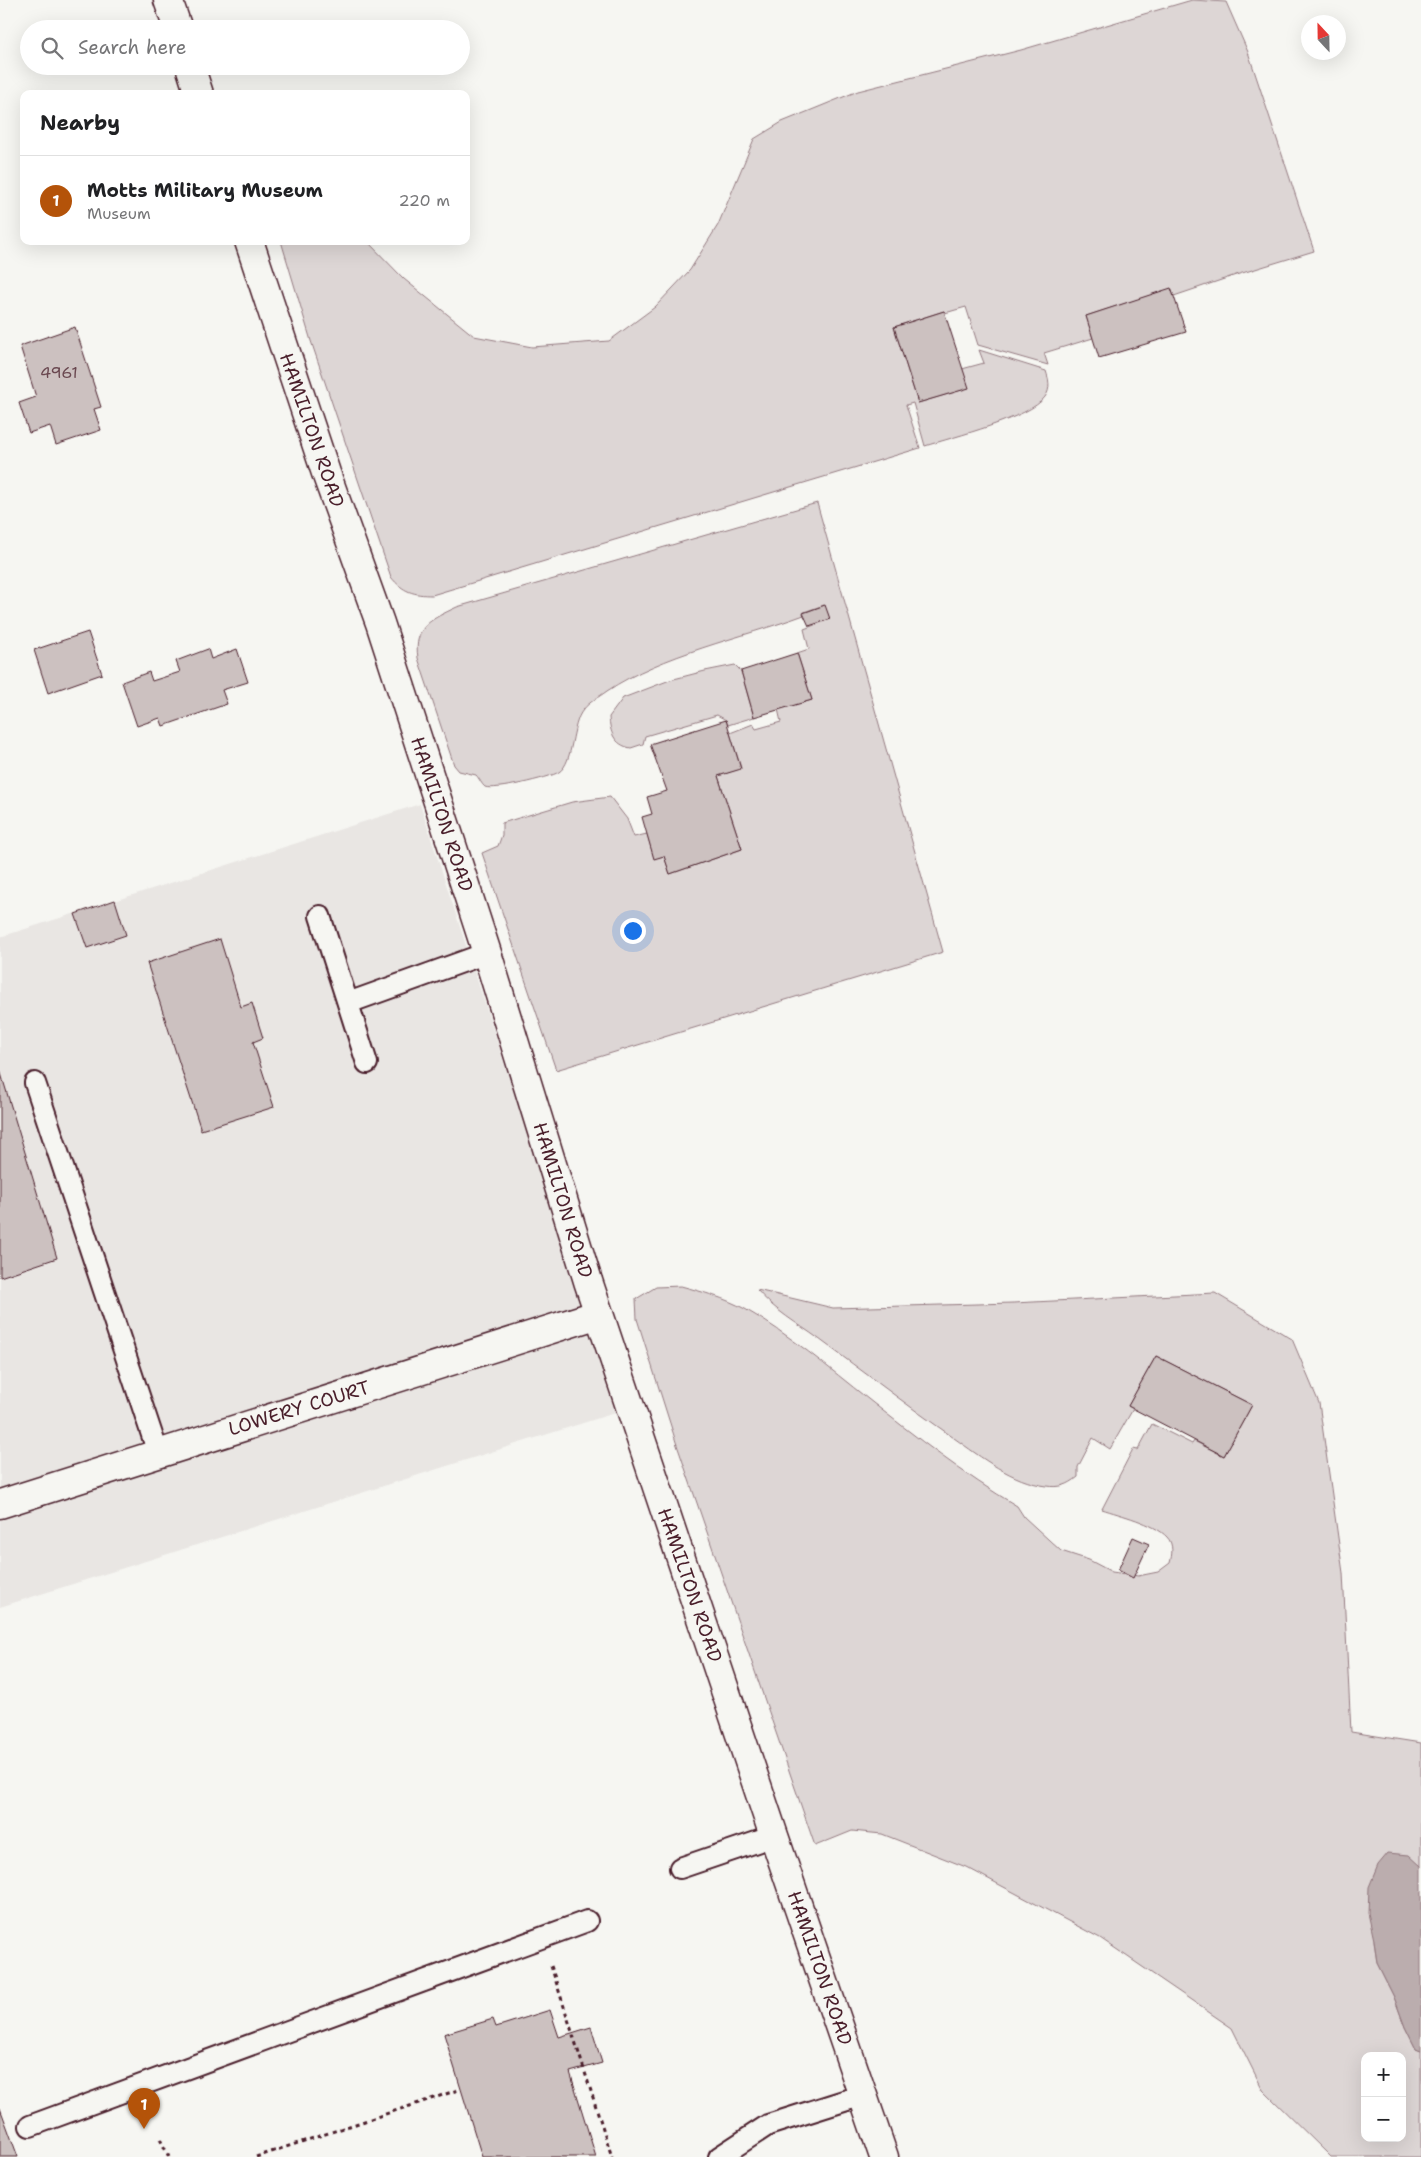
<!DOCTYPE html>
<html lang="en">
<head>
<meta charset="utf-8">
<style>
  body { margin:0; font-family:"Shantell Sans",sans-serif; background:#f6f6f6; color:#202124 }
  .controls { position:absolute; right:15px; bottom:15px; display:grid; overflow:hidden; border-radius:10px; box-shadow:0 5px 20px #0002 }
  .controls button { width:45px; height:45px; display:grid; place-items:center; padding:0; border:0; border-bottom:1px solid #e0e0e0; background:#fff; color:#202124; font:25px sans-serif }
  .compass { position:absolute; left:1301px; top:15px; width:45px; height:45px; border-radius:50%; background:#fff; box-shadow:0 5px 20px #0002; rotate:338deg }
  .you { position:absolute; left:632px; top:930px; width:18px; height:18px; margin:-12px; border:4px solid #fff; border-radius:50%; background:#1a73e8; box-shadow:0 0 0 8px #1a73e833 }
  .badge { display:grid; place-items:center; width:32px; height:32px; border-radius:50%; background:#b45309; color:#fff; font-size:16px; font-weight:700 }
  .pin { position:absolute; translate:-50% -41px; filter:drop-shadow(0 1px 2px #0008) }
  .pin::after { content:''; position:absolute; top:26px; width:18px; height:15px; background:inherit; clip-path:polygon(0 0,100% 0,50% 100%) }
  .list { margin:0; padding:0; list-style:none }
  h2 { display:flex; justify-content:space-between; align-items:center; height:65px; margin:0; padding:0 20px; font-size:21px }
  h2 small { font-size:16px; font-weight:400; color:#757577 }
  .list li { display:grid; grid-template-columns:32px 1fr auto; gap:15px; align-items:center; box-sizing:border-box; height:90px; padding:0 20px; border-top:1px solid #e0e0e0 }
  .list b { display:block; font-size:19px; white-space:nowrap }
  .list p { margin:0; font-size:16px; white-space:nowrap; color:#757577 }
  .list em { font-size:16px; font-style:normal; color:#757577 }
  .icon { flex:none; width:28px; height:28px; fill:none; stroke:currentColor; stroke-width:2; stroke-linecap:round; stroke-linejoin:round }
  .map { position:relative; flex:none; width:1421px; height:2157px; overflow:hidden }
  .search { position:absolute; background:#fff; box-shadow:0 5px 20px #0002; left:20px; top:20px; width:450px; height:55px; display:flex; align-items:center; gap:12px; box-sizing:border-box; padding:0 18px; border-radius:28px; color:#757577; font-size:19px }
  .panel { position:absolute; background:#fff; box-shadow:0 5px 20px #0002; left:20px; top:90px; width:450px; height:155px; border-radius:10px }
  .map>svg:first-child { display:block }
  .built { fill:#e9e6e3 }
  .green { fill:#ddd6d5; stroke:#947a80; fill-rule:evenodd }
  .water { fill:#bbadae; stroke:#8e747a }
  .building { fill:#ccc1c0; stroke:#4a1f2b }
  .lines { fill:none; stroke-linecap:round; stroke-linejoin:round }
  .lane-casing { stroke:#4a1f2b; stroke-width:24 }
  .street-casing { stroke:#4a1f2b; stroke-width:31 }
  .secondary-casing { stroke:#4a1f2b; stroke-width:31 }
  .path { stroke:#4a1f2b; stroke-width:3; stroke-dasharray:4 4; stroke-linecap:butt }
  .lane { stroke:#f6f6f2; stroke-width:20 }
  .street { stroke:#f6f6f2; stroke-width:28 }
  .secondary { stroke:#f6f6f2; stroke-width:28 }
  .labels { text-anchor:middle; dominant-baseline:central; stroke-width:4; stroke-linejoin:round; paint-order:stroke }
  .number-label { font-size:16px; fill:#6a4850 }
  .street-label { font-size:19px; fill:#4a1f2b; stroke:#f6f6f2 }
</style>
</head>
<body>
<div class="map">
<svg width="1421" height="2157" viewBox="0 0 1421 2157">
  <rect width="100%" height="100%" fill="#f6f6f2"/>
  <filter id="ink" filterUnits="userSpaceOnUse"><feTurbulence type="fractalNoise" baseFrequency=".02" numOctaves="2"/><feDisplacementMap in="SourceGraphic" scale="10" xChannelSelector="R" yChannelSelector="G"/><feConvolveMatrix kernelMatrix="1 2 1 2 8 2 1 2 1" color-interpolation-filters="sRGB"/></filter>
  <g filter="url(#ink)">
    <path class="built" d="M420,804L618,1412L0,1607V937Z"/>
    <path class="green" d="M1192,0L1226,2L1248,52L1314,251L1239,274L1174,296L1171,289L1086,316L1093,338L1044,353L1048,365L978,345L966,307L945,313L944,311L894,327L918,403L968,388L962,369L984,363L979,350L1046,371C1049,380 1051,389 1045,397C1030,418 953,437 925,446L913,403L906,405L920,448L432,595C414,595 403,592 391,577L311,341L281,241H367L404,279L474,336L532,347L609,341L655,307L690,270L718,225L754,139L782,122L858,91L1021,50Z
      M817,503L943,952L556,1070L482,853L498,846L502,835V823L572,802L610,797L627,819L634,837L647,834L654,858L664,856L670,874L742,849L718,776L741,768L730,733L753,724L756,729L781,722L778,709L812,700L797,653L809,649L804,629L830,619L824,605L804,612V615C742,638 662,654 607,691C599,697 589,702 583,710C571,724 574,762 559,772C549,778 494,791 485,787C482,785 479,778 476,775L459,771L454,765L418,658C413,626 432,619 457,607Z
      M735,665L741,671L754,717L728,725L726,720L717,715L645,736L643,744L631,748C614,745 610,732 609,717L623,698L670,680L705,671Z
      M681,1286C703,1292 725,1298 745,1309C789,1334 829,1368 868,1399C916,1437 964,1475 1017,1506L1024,1517L1061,1551L1089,1560L1112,1572L1138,1576L1158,1572L1170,1563C1172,1555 1174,1544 1167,1537C1154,1523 1120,1515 1102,1509L1133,1449L1138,1450L1152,1424L1192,1444L1194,1441L1224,1456L1252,1405L1156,1356L1128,1406L1133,1409L1110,1449L1093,1438L1078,1467V1477C1068,1485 1060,1488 1047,1486C1012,1482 981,1457 954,1438C908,1406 864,1372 819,1339C797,1323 775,1311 757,1290L833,1308L1013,1303L1215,1293L1292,1339L1319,1403L1343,1573L1351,1732L1421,1743V1866L1374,1940L1377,1963L1394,1997L1405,2027L1416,2049L1421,2051V2157H1331L1263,2090L1232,2028L1100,1938L966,1867L882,1834L852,1831L815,1846L676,1442L637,1319L636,1299L656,1287ZM1365,2056H1402V2138H1365Z"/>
    <path class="water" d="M1388,1853L1409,1855L1421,1866V2051L1416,2049L1405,2027L1394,1997L1377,1963L1374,1940L1368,1913L1369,1887L1378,1865Z"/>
    <path class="building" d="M1171,288L1186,332L1099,358L1086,316Z
      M944,311L969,388L918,403L894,327Z
      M75,327L101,407L94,409L101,430L56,445L50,426L29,433L19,403L36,397L20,346Z
      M825,605L830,619L809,626L803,613Z
      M88,632L102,674L48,693L34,650Z
      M208,649L211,659L237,649L248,682L222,690L227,704L163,726L160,718L137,726L122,682L149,672L152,681L180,672L176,661Z
      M797,653L812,700L754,717L741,671Z
      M726,720L741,769L718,776L742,849L670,874L664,856L654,859L642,817L652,814L647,797L667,791L650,744Z
      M115,900L126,935L87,948L75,914Z
      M220,939L241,1007L252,1003L263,1038L253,1042L274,1107L201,1130L147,963Z
      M0,1070L57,1258L0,1277Z
      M1156,1356L1252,1405L1224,1456L1128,1406Z
      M1133,1537L1149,1544L1133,1578L1118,1570Z
      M550,2010L559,2037L591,2027L602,2063L570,2072L596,2157H482L444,2034L493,2019L496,2027Z
      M0,2108L18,2157H0Z"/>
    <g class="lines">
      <defs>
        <path id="lane" d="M320,916L367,1063
          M348,1003L487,953
          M35,1083L158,1453
          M680,1868L774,1836
          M30,2126L587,1921
          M719,2157L768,2125L863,2095"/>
        <path id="street" d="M0,1504L599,1314"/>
        <path id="secondary" d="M168,0L178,29
          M190,66L199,94
          M249,241L326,473L380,623L487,953L588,1281L774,1836L884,2157"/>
      </defs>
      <use href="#lane" class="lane-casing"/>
      <use href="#street" class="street-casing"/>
      <use href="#secondary" class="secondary-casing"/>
      <path class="path" d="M551,1966L612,2157
        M160,2139L169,2157
        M256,2157L461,2089"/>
      <use href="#lane" class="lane"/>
      <use href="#street" class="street"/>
      <use href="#secondary" class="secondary"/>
    </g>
  </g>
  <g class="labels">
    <g class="number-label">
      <text x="59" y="372">4961</text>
    </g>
    <g class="street-label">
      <text transform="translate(312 430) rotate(71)">HAMILTON ROAD</text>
      <text transform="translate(442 814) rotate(72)">HAMILTON ROAD</text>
      <text transform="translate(563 1200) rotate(73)">HAMILTON ROAD</text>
      <text transform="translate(299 1408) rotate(-17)">LOWERY COURT</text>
      <text transform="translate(690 1585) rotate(71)">HAMILTON ROAD</text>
      <text transform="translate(820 1968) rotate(71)">HAMILTON ROAD</text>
    </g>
  </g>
</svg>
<div class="controls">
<button>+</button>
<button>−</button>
</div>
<svg class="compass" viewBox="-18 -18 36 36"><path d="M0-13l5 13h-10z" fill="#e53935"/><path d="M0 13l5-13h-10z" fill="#757577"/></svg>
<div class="you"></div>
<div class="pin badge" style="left:144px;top:2129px">1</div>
<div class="search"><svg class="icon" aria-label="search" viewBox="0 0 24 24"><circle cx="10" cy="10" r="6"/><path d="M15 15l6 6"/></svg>Search here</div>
<section class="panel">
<h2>Nearby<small></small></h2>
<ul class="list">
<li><span class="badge">1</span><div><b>Motts Military Museum</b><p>Museum</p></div><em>220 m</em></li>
</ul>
</section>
</div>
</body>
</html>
